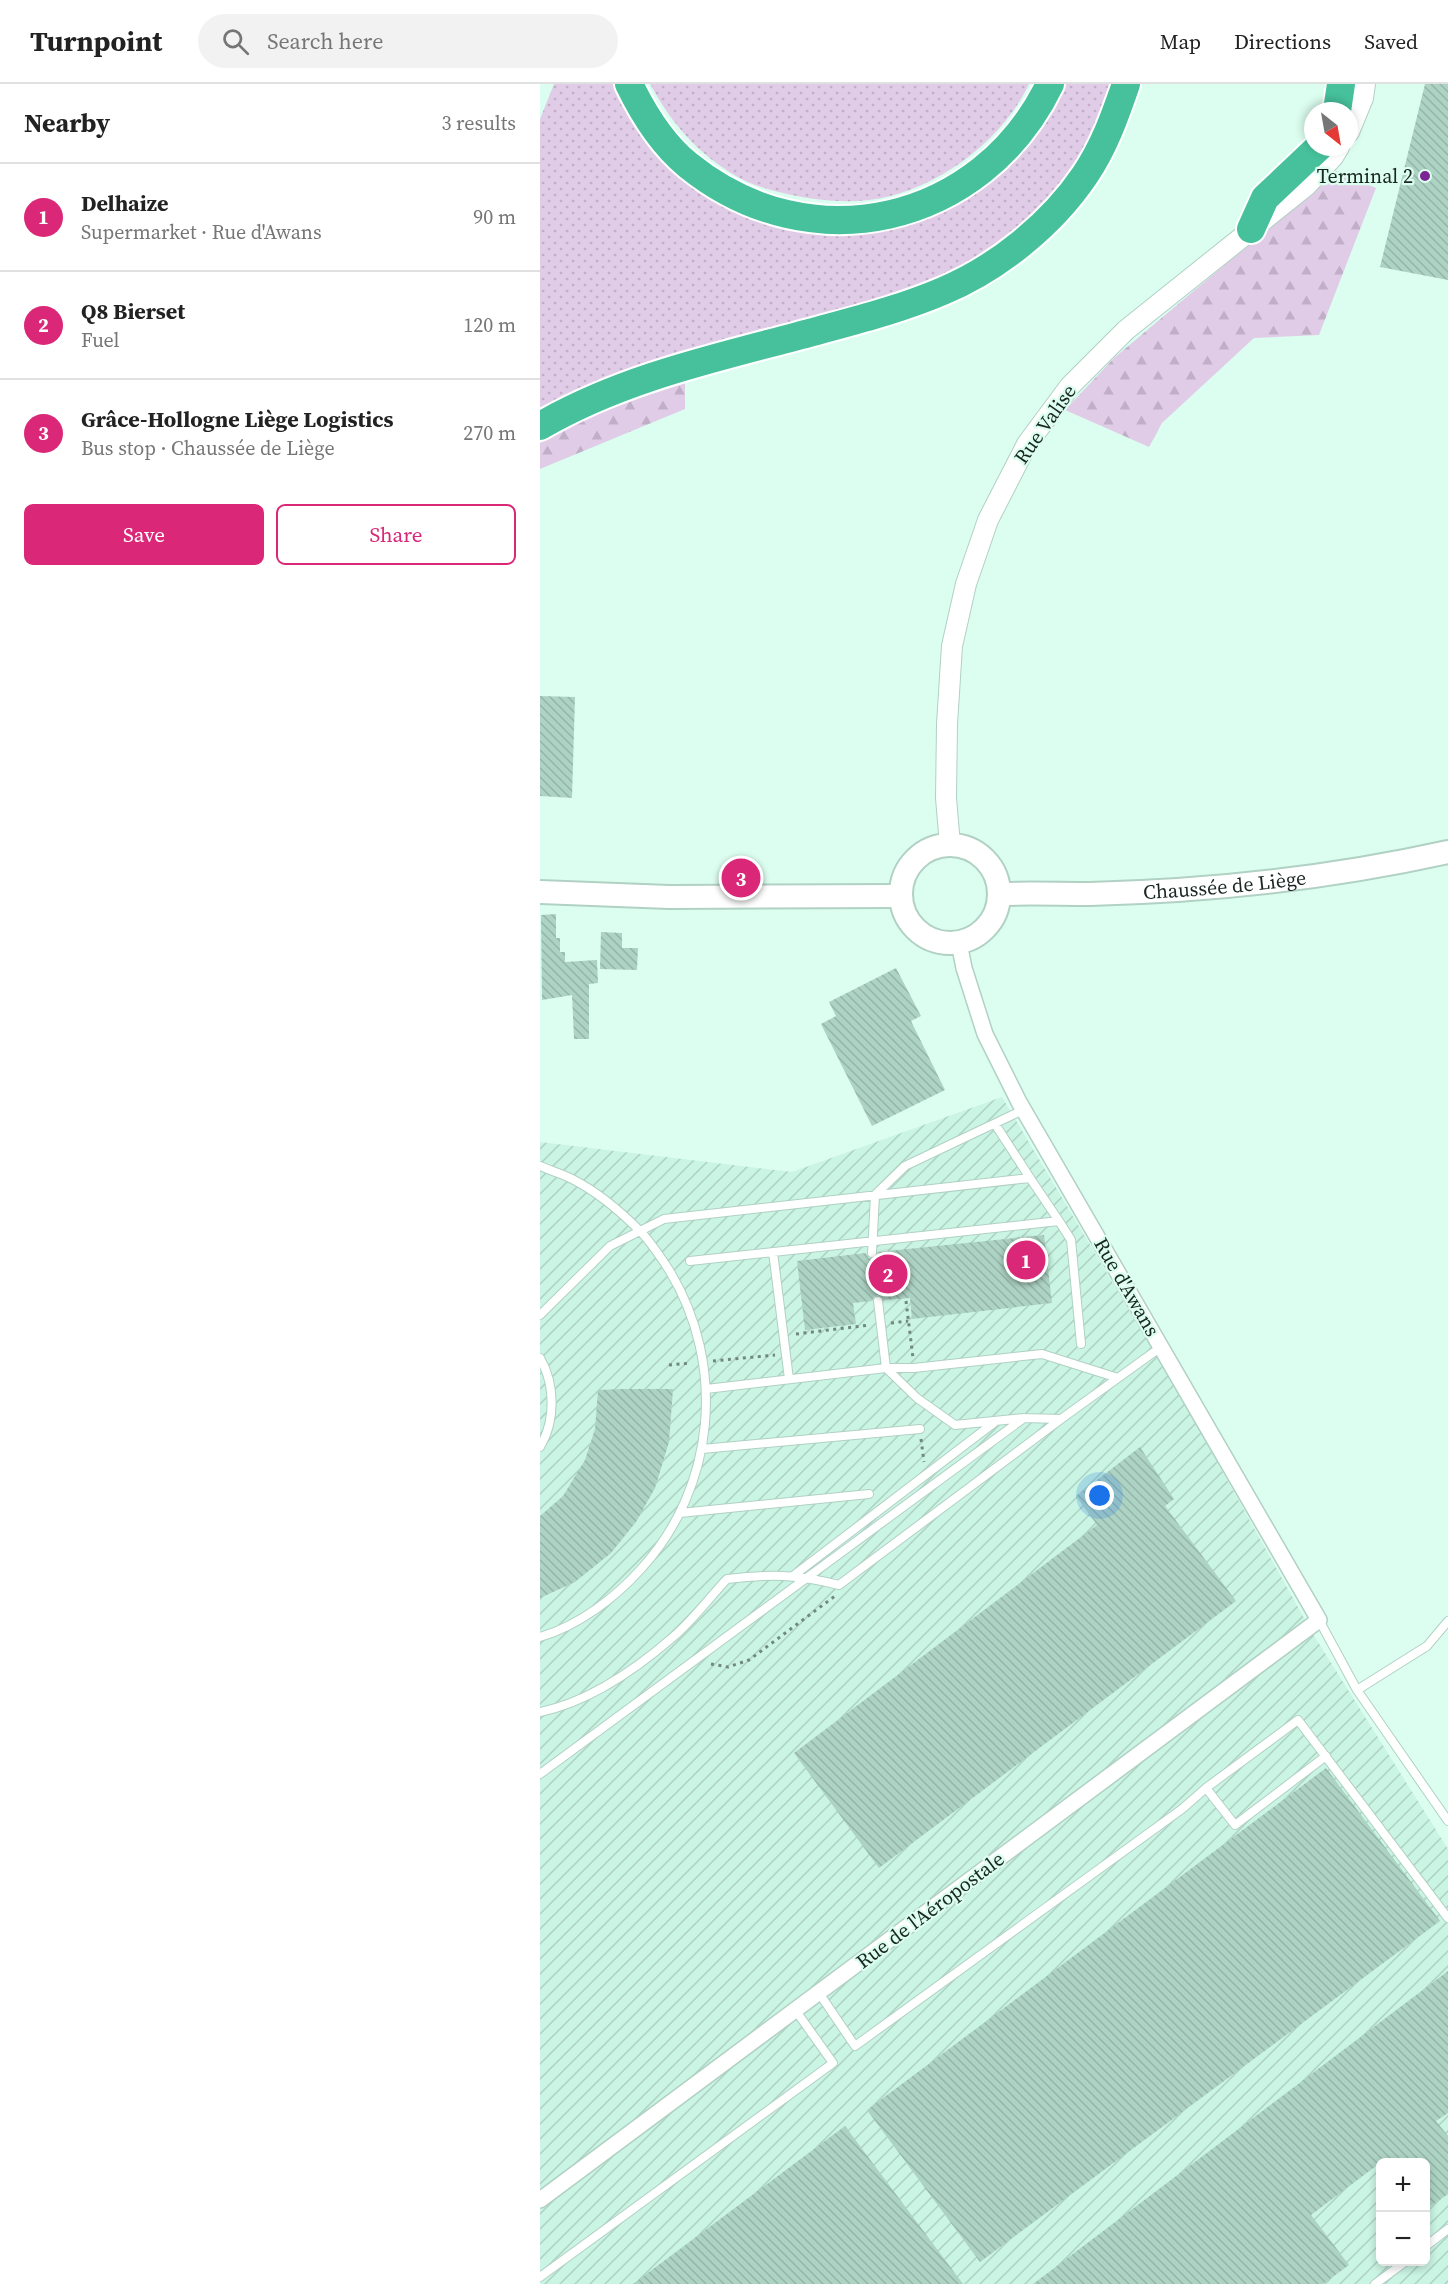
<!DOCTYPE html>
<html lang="en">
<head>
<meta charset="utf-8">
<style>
  body { margin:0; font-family:"Source Serif 4",serif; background:#f2f2f2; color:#222 }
  .controls { position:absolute; right:18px; bottom:18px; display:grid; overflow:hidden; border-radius:9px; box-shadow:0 3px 9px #0003 }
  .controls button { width:54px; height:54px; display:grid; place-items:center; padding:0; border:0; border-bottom:2px solid #e0e0e0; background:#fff; color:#222; font:30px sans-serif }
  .compass { position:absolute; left:764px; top:18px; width:54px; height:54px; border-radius:50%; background:#fff; box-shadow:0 3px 9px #0003; rotate:149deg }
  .you { position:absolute; left:560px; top:1412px; width:21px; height:21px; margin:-15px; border:4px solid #fff; border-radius:50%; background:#1a73e8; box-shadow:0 0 0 9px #1a73e833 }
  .badge { display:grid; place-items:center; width:39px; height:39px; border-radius:50%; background:#db2777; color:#fff; font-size:20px; font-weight:700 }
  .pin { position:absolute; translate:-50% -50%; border:3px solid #fff; box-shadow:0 2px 6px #0006 }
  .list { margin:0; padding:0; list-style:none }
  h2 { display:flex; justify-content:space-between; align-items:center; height:78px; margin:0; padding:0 24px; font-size:26px }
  h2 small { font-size:20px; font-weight:400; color:#767676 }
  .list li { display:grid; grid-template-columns:39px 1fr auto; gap:18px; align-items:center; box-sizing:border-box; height:108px; padding:0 24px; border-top:2px solid #e0e0e0 }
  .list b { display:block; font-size:22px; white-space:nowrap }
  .list p { margin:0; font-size:20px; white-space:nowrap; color:#767676 }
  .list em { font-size:20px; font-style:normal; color:#767676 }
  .actions { display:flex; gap:12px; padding:18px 24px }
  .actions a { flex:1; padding:14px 0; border:2px solid #db2777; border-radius:9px; text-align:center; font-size:21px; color:#db2777 }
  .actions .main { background:#db2777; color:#fff }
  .icon { flex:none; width:33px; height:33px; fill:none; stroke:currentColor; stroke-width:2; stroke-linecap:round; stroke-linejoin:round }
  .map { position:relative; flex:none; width:908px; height:2200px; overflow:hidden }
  header { display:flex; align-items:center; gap:36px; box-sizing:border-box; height:84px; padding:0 30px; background:#fff; border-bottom:2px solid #e0e0e0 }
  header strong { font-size:28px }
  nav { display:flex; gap:33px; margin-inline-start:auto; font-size:21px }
  .search { width:420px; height:54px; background:#f2f2f2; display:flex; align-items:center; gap:15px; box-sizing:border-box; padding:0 21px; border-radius:33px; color:#767676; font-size:22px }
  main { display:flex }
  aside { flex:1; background:#fff }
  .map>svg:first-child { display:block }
  .industrial { fill:url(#industrial-furrows); fill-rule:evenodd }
  .grass { fill:url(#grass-dots) }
  .forest { fill:url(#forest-firs) }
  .building { fill:url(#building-back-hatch) }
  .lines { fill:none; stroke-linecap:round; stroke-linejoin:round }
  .service-casing { stroke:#b0d1c4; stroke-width:10 }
  .minor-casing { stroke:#b0d1c4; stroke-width:18 }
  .tertiary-casing { stroke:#b0d1c4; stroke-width:22 }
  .secondary-casing { stroke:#b0d1c4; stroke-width:26 }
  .motorway-casing { stroke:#fff; stroke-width:32 }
  .path { stroke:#71887e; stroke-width:3; stroke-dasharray:3 4.5; stroke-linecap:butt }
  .service { stroke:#fff; stroke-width:8 }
  .minor { stroke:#fff; stroke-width:15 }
  .tertiary { stroke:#fff; stroke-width:20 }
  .secondary { stroke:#fff; stroke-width:22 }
  .motorway { stroke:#46c19b; stroke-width:28 }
  .poi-dot { fill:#7c2594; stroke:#dcfef0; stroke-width:2 }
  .labels { text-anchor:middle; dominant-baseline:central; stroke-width:4.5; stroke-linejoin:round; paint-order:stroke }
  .poi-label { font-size:20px; fill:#192621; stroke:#dcfef0; text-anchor:end }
  .street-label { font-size:20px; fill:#192621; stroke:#dcfef0 }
</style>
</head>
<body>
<header>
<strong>Turnpoint</strong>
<div class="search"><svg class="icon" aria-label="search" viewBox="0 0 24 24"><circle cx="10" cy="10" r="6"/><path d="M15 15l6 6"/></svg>Search here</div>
<nav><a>Map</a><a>Directions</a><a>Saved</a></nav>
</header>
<main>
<aside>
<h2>Nearby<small>3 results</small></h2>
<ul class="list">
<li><span class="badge">1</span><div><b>Delhaize</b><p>Supermarket · Rue d'Awans</p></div><em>90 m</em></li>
<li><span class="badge">2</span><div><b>Q8 Bierset</b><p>Fuel</p></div><em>120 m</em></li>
<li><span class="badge">3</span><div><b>Grâce-Hollogne Liège Logistics</b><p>Bus stop · Chaussée de Liège</p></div><em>270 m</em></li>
</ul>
<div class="actions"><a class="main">Save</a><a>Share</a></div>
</aside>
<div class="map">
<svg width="908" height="2200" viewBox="0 0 908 2200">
  <defs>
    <pattern id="industrial-furrows" width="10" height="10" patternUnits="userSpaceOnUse" patternTransform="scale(1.5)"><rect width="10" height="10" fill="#caf4e3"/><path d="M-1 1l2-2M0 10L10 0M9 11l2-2" fill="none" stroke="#add1c2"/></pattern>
    <pattern id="grass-dots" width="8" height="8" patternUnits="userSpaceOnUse" patternTransform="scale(1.5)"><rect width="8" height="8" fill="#e1cce8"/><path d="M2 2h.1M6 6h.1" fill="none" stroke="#c0afc7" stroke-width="1.8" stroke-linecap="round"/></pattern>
    <pattern id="forest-firs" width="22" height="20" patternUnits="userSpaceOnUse" patternTransform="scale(1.5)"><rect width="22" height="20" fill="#e1cce8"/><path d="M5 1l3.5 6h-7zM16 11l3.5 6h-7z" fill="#c0afc7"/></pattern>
    <pattern id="building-back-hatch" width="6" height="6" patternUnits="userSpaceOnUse" patternTransform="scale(1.5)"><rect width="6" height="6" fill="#add3c4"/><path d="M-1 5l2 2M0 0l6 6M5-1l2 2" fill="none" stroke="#94b5a8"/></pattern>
  </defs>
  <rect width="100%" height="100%" fill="#dcfef0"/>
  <path class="industrial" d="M462,1013L646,1322L773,1550L908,1765V2200H0V1058L252,1088ZM840,2078H886V2178H840Z"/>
  <path class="grass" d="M14,0H73L95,41L281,147L484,63L510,30L523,0H573L556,47L534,88L449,178L0,335V35Z
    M110,0H489C462,58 393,109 329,116C302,119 274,116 247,110C230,106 211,101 196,92C156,68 132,40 110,0Z"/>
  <path class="forest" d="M796,87L836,104L779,251L714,254L622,339L609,363L525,326L574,274Z
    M145,299V325L0,385V359C44,331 95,316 145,299Z"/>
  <path class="building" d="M885,0H908V196L840,183Z
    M0,612L35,613L32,714L0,712Z
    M16,830V854H20V868H25V878L57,876L58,899L49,900V955H34L32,911L2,916L1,831Z
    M61,848L82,849V864H98L97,886L60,885Z
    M356,884L381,932L371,937L405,1006L332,1042L281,940L296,932L289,918Z
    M504,1151L512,1219L372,1235L370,1214L344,1216L338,1211L334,1213L332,1217L313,1219L316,1240L265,1246L257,1177L326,1169L328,1174L332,1175L337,1173L338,1168Z
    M83,1305H133L129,1358L115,1404L96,1438L71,1469L35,1498L0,1514V1432L23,1412L45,1376L55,1345L58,1306Z
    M600,1363L634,1415L625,1422L696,1517L339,1784L254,1669L557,1441L536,1412Z
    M786,1684L900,1837L440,2178L327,2026Z
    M908,1887V2029L896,2037L908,2052V2110L885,2126V2079H840L771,2131L809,2181L783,2200H493Z
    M305,2042L423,2200H93Z"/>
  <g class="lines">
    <defs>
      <path id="service" d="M455,1040L490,1094
        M0,1082C11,1087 23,1090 34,1096C57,1108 80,1127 99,1146C110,1157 120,1172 129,1186C187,1281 176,1403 101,1485C75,1514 38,1542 0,1553
        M233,1168L249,1295
        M332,1169L335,1111L365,1082L483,1026
        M150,1177L519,1137L531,1156L541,1260
        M338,1217L346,1284L377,1314L415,1341L484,1334L521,1335L621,1263
        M0,1231L70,1162L124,1135L490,1094L519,1137
        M0,1274C15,1300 16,1336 0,1363
        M166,1305L346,1284H374L502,1270L578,1294
        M162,1365L380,1345
        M140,1429L329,1410
        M253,1492L455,1338
        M779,1536L817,1606L908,1737
        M817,1606L887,1562L908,1537
        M0,1628C49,1618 95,1586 133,1553C153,1536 169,1514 187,1495C231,1490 256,1490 299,1501L521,1335
        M786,1672L695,1741L666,1704L758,1636L908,1834
        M0,1690L484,1334
        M279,1909L315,1962L642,1725L666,1704
        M886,2162L908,2145
        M0,2193L293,1979L256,1927
        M835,2200L865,2178"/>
      <path id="minor" d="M0,2116L779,1536L479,1018L445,950L424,884L419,859"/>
      <path id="tertiary" d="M809,48L823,14L825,0
        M410,761L406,714L407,640L412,562L426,500L448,436L487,360L530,302L586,246L766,102L793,73L799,63"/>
      <g id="secondary">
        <circle cx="410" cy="810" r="49"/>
        <path d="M0,808L129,813L360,812"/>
        <path id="s1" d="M459,810C490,809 520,810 550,810C671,807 791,794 908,768"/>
      </g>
      <path id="motorway" d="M89,0C103,29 122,60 148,81C270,180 442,141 510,0
        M797,27L801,0
        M711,145L725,114L779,63
        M0,342C84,293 180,273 273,248C317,236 361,225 403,207C458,184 512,140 545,91C564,63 575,32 586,0"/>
    </defs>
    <use href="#service" class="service-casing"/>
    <use href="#minor" class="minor-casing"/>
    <use href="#tertiary" class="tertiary-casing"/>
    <use href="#secondary" class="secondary-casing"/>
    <use href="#motorway" class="motorway-casing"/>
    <path class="path" d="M366,1217L373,1274
      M351,1239L368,1237
      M256,1250L330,1241
      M173,1277L235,1271
      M129,1281L151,1279
      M381,1355L384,1378
      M171,1580L188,1583L209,1576L295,1512"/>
    <use href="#service" class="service"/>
    <use href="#minor" class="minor"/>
    <use href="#tertiary" class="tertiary"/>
    <use href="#secondary" class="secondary"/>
    <use href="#motorway" class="motorway"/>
  </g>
  <circle class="poi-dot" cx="885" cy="92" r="6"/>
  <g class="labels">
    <g class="poi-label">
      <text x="873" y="92">Terminal 2</text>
    </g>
    <g class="street-label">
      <text transform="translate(505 340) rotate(-55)">Rue Valise</text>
      <text stroke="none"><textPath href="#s1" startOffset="226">Chaussée de Liège</textPath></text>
      <text transform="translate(587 1203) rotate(60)">Rue d'Awans</text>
      <text transform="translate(390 1826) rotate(-37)">Rue de l'Aéropostale</text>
    </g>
  </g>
</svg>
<div class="controls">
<button>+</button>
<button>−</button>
</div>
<svg class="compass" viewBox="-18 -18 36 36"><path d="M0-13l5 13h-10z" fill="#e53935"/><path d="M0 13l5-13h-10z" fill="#767676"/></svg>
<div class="you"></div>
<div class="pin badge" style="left:486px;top:1176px">1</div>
<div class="pin badge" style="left:348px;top:1190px">2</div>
<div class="pin badge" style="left:201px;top:794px">3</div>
</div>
</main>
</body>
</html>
